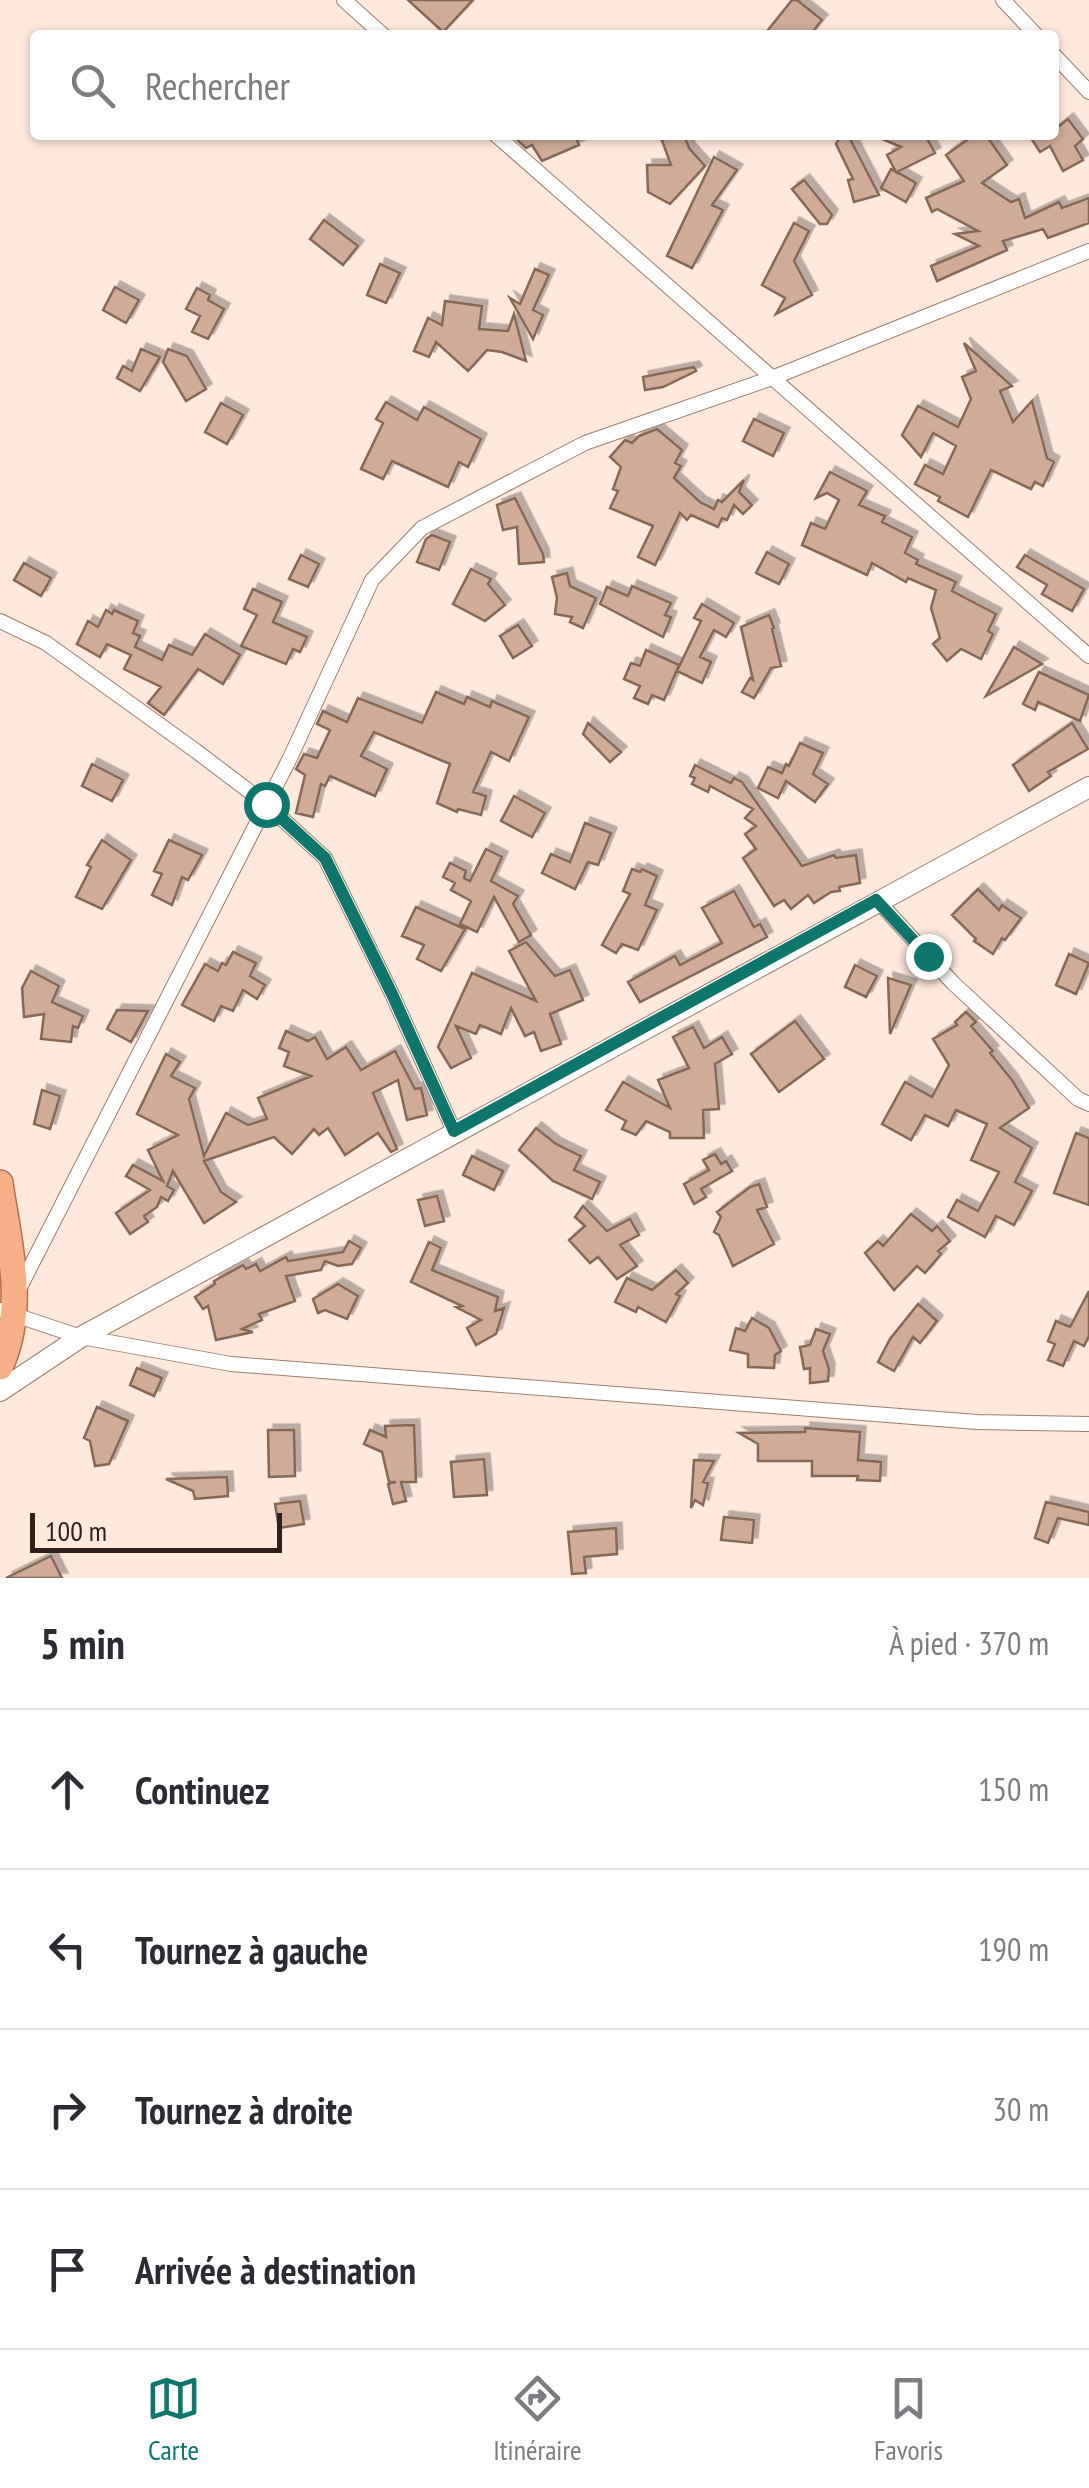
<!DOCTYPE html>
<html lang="fr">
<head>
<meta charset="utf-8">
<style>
  body { margin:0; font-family:"PT Sans Narrow",sans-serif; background:#f7f7f7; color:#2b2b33 }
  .scale { position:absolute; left:30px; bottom:25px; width:252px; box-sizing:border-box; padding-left:10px; border:5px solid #2f211a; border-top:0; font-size:28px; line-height:35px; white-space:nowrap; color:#2f211a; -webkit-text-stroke:8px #ffe8dc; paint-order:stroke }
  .stop { position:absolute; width:30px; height:30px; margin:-22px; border:8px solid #0f766e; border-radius:50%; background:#fff }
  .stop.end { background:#0f766e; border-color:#fff; box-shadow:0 2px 10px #0008 }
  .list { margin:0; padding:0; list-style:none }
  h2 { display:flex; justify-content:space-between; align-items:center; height:130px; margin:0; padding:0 40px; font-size:42px }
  h2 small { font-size:32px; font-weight:400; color:#7c7c81 }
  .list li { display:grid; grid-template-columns:65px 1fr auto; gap:30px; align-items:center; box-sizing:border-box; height:160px; padding:0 40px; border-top:2px solid #e1e1e2 }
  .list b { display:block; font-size:38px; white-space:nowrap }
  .list em { font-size:32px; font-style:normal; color:#7c7c81 }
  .icon { flex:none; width:55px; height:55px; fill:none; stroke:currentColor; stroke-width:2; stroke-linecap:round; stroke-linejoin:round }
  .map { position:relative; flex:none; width:1089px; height:1578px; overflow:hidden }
  .search { position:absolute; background:#fff; box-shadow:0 2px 8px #0004; left:30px; right:30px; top:30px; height:110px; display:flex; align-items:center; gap:25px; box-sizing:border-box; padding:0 35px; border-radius:10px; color:#7c7c81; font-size:38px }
  .sheet { height:770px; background:#fff }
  nav { display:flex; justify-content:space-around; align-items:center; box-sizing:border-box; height:140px; border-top:2px solid #e1e1e2; background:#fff; font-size:28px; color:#7c7c81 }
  nav a { display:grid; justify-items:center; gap:5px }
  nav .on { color:#0f766e }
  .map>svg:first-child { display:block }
  .building { fill:#cfab98; stroke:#876755; stroke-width:2.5; filter:url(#shadow) }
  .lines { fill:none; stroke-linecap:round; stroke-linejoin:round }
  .minor-casing { stroke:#9e7d6a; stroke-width:16 }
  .secondary-casing { stroke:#9e7d6a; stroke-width:22 }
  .trunk-casing { stroke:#b0724d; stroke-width:28 }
  .minor { stroke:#fff; stroke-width:14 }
  .secondary { stroke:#fff; stroke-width:20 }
  .trunk { stroke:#f7b087; stroke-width:25 }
  .route { stroke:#0f766e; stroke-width:12 }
</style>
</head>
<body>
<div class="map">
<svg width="1089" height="1578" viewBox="0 0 1089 1578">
  <defs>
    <filter id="shadow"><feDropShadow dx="5.5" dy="-5.5" stdDeviation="0" flood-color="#0004"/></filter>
  </defs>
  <rect width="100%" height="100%" fill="#ffe8dc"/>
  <path class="building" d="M408,0H473L443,32Z
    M792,0H797L822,20L810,35H764Z
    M1068,119L1083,139L1075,146L1083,160L1063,171L1050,146L1040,152L1029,135H1054V130Z
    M512,135H575L579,145L542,161L532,145L526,148Z
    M660,135H684L689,148L705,166L670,204L648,192L647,165H671Z
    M841,135H848L879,195L854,202L848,180L853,179L836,144Z
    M873,135H925L935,153L897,172L916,183L906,202L881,188L891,169L896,172L887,155L901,147Z
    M974,135H986L1007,165L982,183L1011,202L1019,199L1025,218L1059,202L1062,208L1089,198V223L1048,238L1043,229L1003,241L1007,250L937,281L931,266L979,246L955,234L978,231L937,209L932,212L926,198L964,181L946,155Z
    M714,157L737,170L712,205L723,210L692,268L667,256Z
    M804,180L832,215L827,224H820L792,189Z
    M324,220L358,246L343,265L310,239Z
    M794,223L809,231L794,261L812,295L776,314L785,298L762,285Z
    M380,264L400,273L386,303L367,295Z
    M535,269L549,275L533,310L543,315L533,339L510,298L520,304Z
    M115,287L139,300L126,323L103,310Z
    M197,288L210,295L208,300L224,309L208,339L192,332L200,316L186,309Z
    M445,301L482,306L479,329L508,331L514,314L526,361L502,352L487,350L468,371L436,342L429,357L414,351L428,318L442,325Z
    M964,343L1012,386L1000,391L1013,422L1032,401L1047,458L1054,462L1043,486L1035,482L1031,489L991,470L968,517L938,501L940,497L915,484L925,465L943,474L956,446L933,433L921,457L902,435L918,406L958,427L971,399L962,377L976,371Z
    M141,349L160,357L140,391L117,378L123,366L132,371Z
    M168,349L187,356L206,389L186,401L163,362Z
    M694,367L696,371L663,387L645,390L643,377Z
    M386,402L417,420L424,407L481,439L468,467L459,462L448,487L392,461L383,479L361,469L383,423L376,419Z
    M221,403L243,415L227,444L205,432Z
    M754,419L784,433L773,456L743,441Z
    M657,429L682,450L675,463L681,466L674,478L700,502L714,509L718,500L722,502L744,480L739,492L752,505L743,514L734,505L727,520L722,518L718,527L691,515L687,520L680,513L655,565L638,557L653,526L610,508L618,491L613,489L621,467L610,457L625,440L632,443L639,436Z
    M830,472L867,491L859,505L885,516L882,522L912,537L905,553L918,560L916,564L956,582L952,591L996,614L988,631L993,634L981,659L961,649L947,661L933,644L940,638L931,608L936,590L908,578L906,582L872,563L867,575L802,545L811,523L825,529L839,500L827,493L816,498Z
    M515,498L543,554L544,562L519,564L517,527L503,530L497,505Z
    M432,535L450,542L439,570L417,562L426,539Z
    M767,552L789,564L779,584L756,573Z
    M301,555L319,564L308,587L289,579Z
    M1025,555L1084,589L1072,611L1042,594L1047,585L1017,567Z
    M24,563L51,578L41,596L14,580Z
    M471,569L491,579L488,584L505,605L485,621L453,604Z
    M567,573L570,586L596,598L583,628L570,622L572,617L555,614L557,598L552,577Z
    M632,586L671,603L665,615L671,617L663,637L600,604L607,587L628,596Z
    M253,589L282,602L273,622L307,637L300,652L293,649L286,664L241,646L257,615L244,609Z
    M702,604L734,623L726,637L714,630L700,657L711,662L702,683L677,671L701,621L694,618Z
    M106,610L112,614L114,610L138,621L133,633L140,636L135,647L162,660L169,645L192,655L205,634L240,655L223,684L198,669L164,715L148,703L161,687L124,669L131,655L107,644L100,657L77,644L88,621L98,627Z
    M769,615L774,628L772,629L781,666L771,668L754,698L742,692L750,678L753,680L741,627Z
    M518,625L532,646L513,658L500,636Z
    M1014,647L1042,664L986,696Z
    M646,650L679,665L664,700L652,695L648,704L634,698L640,686L624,679L631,663L640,666Z
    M1039,672L1089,695L1080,721L1038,702L1035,710L1023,704Z
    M436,692L464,704L467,697L490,707L492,701L529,717L509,761L491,752L473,792L486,796L481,815L458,809L457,812L437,803L450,764L374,732L361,756L387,769L375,796L330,776L325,786L321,784L313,817L296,813L305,775L296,769L304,754L317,758L330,730L317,724L323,711L347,722L358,698L422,723Z
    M588,723L621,752L610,762L583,734Z
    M1072,723L1088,749L1048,772L1051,776L1029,791L1013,765Z
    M800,743L823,753L813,774L828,784L815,802L786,781L778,798L758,788L768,767L782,773L786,764L789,766Z
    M92,764L123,780L112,801L82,786Z
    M695,765L731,783L734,778L742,782L802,866L834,855L836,858L856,855L860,883L839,887L840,891L831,892L814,903L808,895L791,909L784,900L774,906L743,858L756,849L745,834L756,826L745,818L753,809L710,786L708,792L692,784L695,778L690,776Z
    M514,796L545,813L532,837L501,821Z
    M585,823L611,833L598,865L588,862L575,889L542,873L551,854L570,862Z
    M102,840L131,860L102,909L76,897L91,867L87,865Z
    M169,840L202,855L188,880L182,877L172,905L152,895L162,874L154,871Z
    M486,849L502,857L491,881L518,896L513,904L531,935L519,942L494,897L477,932L460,924L471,901L451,890L455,883L443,877L450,863L466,871L464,878L470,881Z
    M632,869L640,872L642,869L657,876L645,905L657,910L638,950L622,944L616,953L602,945L630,894L623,891Z
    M978,889L999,910L1002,905L1021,918L1005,940L1002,938L993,954L974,941L976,939L952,915Z
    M734,891L754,927L760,924L767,937L640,1002L628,982L675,956L680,965L722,943L702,908Z
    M416,907L465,929L441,971L417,959L424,945L402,936Z
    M526,942L555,976L570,970L583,1000L550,1014L561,1044L541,1051L534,1032L525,1036L511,1008L501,1034L480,1025L476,1034L456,1026L471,1058L451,1068L438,1047L472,973L536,1001L509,951Z
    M233,952L256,963L250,976L265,985L257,999L243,990L233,1011L221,1006L214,1021L182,1005L205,964L218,971L222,963L226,965Z
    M1069,954L1089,963L1076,994L1056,985Z
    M855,965L877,976L866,997L845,987Z
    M31,971L59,986L52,1002L83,1016L78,1028L73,1026L71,1042L41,1039L44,1014L24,1017L22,988Z
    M888,978L911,985L890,1034Z
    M117,1010L148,1011L131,1042L107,1029Z
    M966,1012L976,1022L971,1026L993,1051L990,1053L1012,1080L1029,1108L1000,1128L1032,1148L1015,1182L1032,1191L1014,1225L996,1216L985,1237L948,1217L957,1200L978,1211L999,1172L971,1160L987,1124L956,1110L948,1126L925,1115L911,1140L882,1124L905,1082L932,1097L949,1065L933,1039L957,1025L955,1022Z
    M795,1021L824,1059L779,1092L751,1054Z
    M693,1027L704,1048L722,1037L732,1054L715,1064L719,1109L703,1110L704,1138H670V1132L646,1121L636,1135L622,1129L626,1121L606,1110L623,1082L670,1108L658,1080L689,1068L673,1037Z
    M286,1031L308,1041L315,1037L327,1059L346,1047L361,1070L395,1051L415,1089L421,1088L427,1115L407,1120L398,1080L373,1093L397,1149L391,1152L378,1133L345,1155L328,1128L319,1135L314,1129L292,1154L274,1137L204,1161L221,1192L236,1202L204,1223L173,1171L167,1186L174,1190L168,1201L161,1197L157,1207L144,1216L148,1222L130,1234L116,1213L150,1190L126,1176L133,1165L163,1181L148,1150L178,1135L137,1114L166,1054L180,1062L171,1076L195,1088L189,1099L204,1156L226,1113L248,1125L267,1119L258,1098L311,1076L284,1066L289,1052L279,1048Z
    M42,1090L60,1096L50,1129L34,1124Z
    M536,1128L556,1144L581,1156L574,1170L600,1182L592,1199L553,1181L519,1150Z
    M1076,1133L1089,1138V1205L1054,1193Z
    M715,1154L721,1164L726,1161L732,1171L701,1189L706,1197L694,1204L684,1184L709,1170L703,1160Z
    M472,1156L503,1171L494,1190L463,1175Z
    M759,1184L767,1207L757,1210L774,1244L733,1266L719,1235L714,1232L721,1217L717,1212L750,1187Z
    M437,1196L444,1221L425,1226L418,1200Z
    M583,1206L607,1231L630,1219L639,1235L620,1245L637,1266L617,1279L598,1257L590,1263L569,1240L585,1226L575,1217Z
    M911,1214L932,1231L937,1226L950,1241L938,1251L941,1254L925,1273L917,1266L894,1290L865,1253L878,1241L883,1246Z
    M349,1241L361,1248L352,1264L338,1266L325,1261L321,1270L286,1276L295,1301L259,1314L262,1320L242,1329L253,1332L216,1340L208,1306L203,1309L195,1297L215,1284L214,1281L243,1265L246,1269L256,1264L260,1271L286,1257L288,1261L343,1252Z
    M429,1242L441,1248L432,1270L498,1297L495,1311L504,1308L496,1334L476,1345L467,1328L481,1320L456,1307L462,1306L411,1282Z
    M676,1270L688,1283L676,1294L680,1296L666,1322L638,1307L636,1312L615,1302L627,1278L652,1290Z
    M338,1284L358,1296L347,1319L325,1310L318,1313L313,1299Z
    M1089,1291V1336L1084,1346L1074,1341L1063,1366L1048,1360L1055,1344L1048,1341L1056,1321L1070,1327Z
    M918,1304L937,1321L920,1343L913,1337L894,1371L878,1362L890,1339Z
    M752,1318L769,1328L781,1351L775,1355L774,1368L748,1367V1354L730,1350L736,1328L745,1331Z
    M816,1329L830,1334L823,1351L829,1369L828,1381L810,1383V1368L804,1369L800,1347L810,1345Z
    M137,1368L162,1378L154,1396L130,1385Z
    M97,1407L128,1421L109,1464L95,1466L90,1441L84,1438Z
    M414,1425L416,1482H401L406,1501L393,1504L388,1484L396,1482H389L382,1452L364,1444L370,1430L386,1437L385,1426Z
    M805,1428L860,1432L858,1460L881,1462L880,1481L857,1480L858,1476H812V1461H758V1444L739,1433L805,1432Z
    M268,1430H294L295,1476L269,1477Z
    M484,1459L487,1495L454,1497L451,1462Z
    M694,1460L714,1461L703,1482L708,1483L703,1505L695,1500L691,1508Z
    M227,1477L228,1496L195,1499L193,1491L166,1479Z
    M300,1501L304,1524L279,1528L275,1504Z
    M1046,1502L1089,1512V1525L1058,1518L1048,1543L1035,1538Z
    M724,1517L754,1520L752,1543L721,1540Z
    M616,1528L617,1554L584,1557L586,1573L572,1574L568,1532Z
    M51,1556L62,1578H6Z"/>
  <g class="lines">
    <defs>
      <path id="minor" d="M344,0L383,35
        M1003,0L1036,35
        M1054,55L1089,92
        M496,135L1089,656
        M0,621L46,643L196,751L266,804L325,858L392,994L454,1131
        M877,900L953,983L1078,1099L1089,1104
        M18,1291L290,758L372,580L422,528L585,443L772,378L1089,251
        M0,1310L81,1337L231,1364L977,1422L1089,1424"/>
      <path id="secondary" d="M0,1391L81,1337L1089,787"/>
      <path id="trunk" d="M0,1183C9,1244 27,1308 0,1367"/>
    </defs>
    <use href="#minor" class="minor-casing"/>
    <use href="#secondary" class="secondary-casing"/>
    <use href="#trunk" class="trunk-casing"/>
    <use href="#minor" class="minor"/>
    <use href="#secondary" class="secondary"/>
    <use href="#trunk" class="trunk"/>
  </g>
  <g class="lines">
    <path class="route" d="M266,804L325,858L392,994L454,1131L876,900L928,956"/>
  </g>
</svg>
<div class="scale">100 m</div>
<div class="stop" style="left:266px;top:804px"></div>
<div class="stop end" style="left:928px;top:956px"></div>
<div class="search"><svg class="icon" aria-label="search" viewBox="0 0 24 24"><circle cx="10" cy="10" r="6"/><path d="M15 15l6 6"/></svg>Rechercher</div>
</div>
<section class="sheet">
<h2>5 min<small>À pied · 370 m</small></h2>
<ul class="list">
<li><svg class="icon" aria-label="ahead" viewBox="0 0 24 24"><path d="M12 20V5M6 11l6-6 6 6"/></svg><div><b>Continuez</b></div><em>150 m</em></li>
<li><svg class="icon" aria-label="left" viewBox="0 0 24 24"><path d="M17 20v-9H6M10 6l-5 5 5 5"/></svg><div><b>Tournez à gauche</b></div><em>190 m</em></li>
<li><svg class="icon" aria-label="right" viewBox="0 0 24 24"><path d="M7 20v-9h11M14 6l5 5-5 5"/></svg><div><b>Tournez à droite</b></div><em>30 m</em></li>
<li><svg class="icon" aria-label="arrive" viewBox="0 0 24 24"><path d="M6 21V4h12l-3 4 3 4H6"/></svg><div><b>Arrivée à destination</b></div></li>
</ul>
</section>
<nav>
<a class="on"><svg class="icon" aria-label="map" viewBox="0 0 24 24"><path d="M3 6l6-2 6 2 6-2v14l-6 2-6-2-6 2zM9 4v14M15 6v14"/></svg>Carte</a>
<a><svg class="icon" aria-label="directions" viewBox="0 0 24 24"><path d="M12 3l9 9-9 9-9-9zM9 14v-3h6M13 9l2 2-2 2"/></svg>Itinéraire</a>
<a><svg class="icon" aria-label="saved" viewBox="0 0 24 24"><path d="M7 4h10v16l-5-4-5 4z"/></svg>Favoris</a>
</nav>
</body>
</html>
